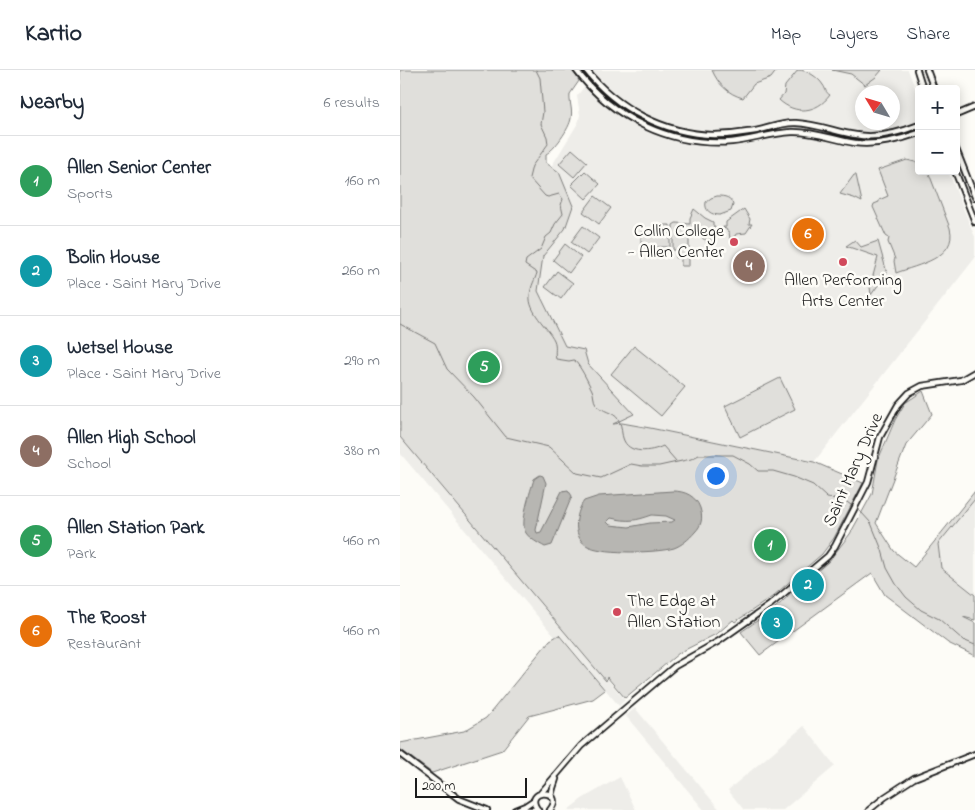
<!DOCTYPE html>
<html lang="en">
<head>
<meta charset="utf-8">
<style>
  body { margin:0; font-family:"Indie Flower",sans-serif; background:#f6f6f7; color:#1f2937 }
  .controls { position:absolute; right:15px; top:15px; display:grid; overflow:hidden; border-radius:5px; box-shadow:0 2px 12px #0003 }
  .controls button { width:45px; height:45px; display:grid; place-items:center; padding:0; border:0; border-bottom:1px solid #e0e1e3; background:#fff; color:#1f2937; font:25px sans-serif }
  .compass { position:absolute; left:455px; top:15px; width:45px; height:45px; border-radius:50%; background:#fff; box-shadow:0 2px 12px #0003; rotate:308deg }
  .scale { position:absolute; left:15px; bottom:12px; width:112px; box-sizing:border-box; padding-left:5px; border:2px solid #1c1c1c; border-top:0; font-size:14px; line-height:18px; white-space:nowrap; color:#1c1c1c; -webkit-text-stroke:4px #fdfcf7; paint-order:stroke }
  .you { position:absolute; left:315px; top:405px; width:18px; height:18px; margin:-12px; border:4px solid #fff; border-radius:50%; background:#1a73e8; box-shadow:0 0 0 8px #1a73e833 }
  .badge { display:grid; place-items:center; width:32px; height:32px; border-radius:50%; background:#d1495b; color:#fff; font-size:16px; font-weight:700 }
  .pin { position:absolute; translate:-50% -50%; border:2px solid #fff; box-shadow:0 1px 5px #0006 }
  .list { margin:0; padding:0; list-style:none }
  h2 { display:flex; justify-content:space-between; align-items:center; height:65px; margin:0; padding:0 20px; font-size:21px }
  h2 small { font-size:16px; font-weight:400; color:#747a83 }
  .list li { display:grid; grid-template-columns:32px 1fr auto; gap:15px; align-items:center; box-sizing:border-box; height:90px; padding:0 20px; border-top:1px solid #e0e1e3 }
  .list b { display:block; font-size:19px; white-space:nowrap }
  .list p { margin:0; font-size:16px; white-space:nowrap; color:#747a83 }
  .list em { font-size:16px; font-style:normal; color:#747a83 }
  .map { position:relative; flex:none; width:575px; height:740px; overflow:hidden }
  header { display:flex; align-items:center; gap:30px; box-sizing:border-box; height:70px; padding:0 25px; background:#fff; border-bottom:1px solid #e0e1e3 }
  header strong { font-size:24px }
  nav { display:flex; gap:28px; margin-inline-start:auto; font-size:18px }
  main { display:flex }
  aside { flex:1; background:#fff }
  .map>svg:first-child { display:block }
  .built { fill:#eeede9; fill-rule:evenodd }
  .green { fill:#e0dfdb; stroke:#7e7e7c }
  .water { fill:#b7b6b2; stroke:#797876; fill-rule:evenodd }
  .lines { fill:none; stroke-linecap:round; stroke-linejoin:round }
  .stream { stroke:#797876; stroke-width:1 }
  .secondary-casing { stroke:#1c1c1c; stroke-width:8 }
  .secondary { stroke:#fdfcf7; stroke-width:4.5 }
  .poi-dot { fill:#d1495b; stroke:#fdfcf7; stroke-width:2 }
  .labels { text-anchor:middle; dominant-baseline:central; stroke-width:5; stroke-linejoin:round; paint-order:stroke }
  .poi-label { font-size:18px; fill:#1c1c1c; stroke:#fdfcf7; text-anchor:end }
  .street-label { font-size:18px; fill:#1c1c1c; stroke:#fdfcf7 }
</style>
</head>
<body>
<header>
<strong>Kartio</strong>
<nav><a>Map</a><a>Layers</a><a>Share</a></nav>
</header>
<main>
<aside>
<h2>Nearby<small>6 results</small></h2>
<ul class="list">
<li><span class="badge" style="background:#2e9e5b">1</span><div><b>Allen Senior Center</b><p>Sports</p></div><em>160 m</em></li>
<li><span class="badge" style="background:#0f9aa8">2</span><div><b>Bolin House</b><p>Place · Saint Mary Drive</p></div><em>260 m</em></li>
<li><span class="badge" style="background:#0f9aa8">3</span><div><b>Wetsel House</b><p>Place · Saint Mary Drive</p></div><em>290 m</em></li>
<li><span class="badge" style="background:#8d6e63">4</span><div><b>Allen High School</b><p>School</p></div><em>380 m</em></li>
<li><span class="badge" style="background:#2e9e5b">5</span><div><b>Allen Station Park</b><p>Park</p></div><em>460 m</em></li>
<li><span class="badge" style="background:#e8710a">6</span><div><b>The Roost</b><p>Restaurant</p></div><em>460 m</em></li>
</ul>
</aside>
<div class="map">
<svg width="575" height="740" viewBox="0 0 575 740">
  <rect width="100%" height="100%" fill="#fdfcf7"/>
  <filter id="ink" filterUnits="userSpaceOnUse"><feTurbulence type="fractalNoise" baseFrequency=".02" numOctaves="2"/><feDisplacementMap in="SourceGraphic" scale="10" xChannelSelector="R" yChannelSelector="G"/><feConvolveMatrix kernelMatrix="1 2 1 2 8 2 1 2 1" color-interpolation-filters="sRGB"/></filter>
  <g filter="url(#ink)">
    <path class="built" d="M191,0H508L519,28V101H548L575,167V188L414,392L250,358L222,353L206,355L190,345L129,215L148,102L178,53L180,45L177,26L184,17L196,7ZM462,22H492V52H462Z
      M0,363L225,630L219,636L160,565L155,567L0,383Z
      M575,429V525L541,498L538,474Z
      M235,638L320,740H304L226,646Z
      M404,656L435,696L383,740H344L328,720Z
      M220,707L236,740H168L182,729Z"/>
    <path class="green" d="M0,0H173L179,11L170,24C169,32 173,40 171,48C170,58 154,80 146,84V93L159,102L173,136L165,159L143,186L138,221L165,276L184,280L188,294L234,344L213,354L222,353L250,358L414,392L463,413L434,468L422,484L372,527L335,552L333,550L318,563L279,583L225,628L207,607L206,611L0,367Z
      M312,0H377L371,8L354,14L343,28C328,24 318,14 312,0Z
      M398,0C407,0 418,7 423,15C426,19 425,22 430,25C417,43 395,45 379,30L384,24L385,16Z
      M432,0H482L476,7L465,15L451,4Z
      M172,79L187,92L174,107L159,94Z
      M507,90L519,93V101H528L550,158C558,188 517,195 496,203L494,191L495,189L488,172L489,168L486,166L473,137L474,134L479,132V130L488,126L478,100Z
      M185,101L200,114L186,129L171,115Z
      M454,105H456L462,132L454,128L440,124Z
      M195,126L211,138L199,154L183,142Z
      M317,126C325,126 331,127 333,135L331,141L320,145C312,145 304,141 306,132L311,128Z
      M294,139L305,148L313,152V156H315V158H312V162H309V169H311V173L306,172V169H303V166H289V196H281V188H276V180H273V155L276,153L290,154V148Z
      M344,139L350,149L349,154H352L346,163L336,164L335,166L330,169L329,162L327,161L326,159L323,158V157H326V152Z
      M265,155H270V177H241V162Z
      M183,156L199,168L187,184L171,172Z
      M455,170L461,177L478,171L487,203L471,225L470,217L478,187L446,176Z
      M165,174L181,187L169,203L153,190Z
      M157,201L173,213L161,229L145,217Z
      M234,276L285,317L261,346L211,304Z
      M380,308L395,339L340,367L325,336Z
      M523,321L532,344L506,375L476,453L494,481L514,497L575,421V429L538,474L541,498L575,525V550L563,547L575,553V586L548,573L485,525L472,503L360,585L341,562C352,554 384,534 390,523L396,519L428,492L450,464L472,424L478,390L495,350L505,333Z
      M159,565L205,620L193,629L129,646L102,680L32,703L0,679V673L64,661L86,648L150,570Z"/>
    <path class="water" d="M140,405L143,406L146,413L136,460L137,463L141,462L162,421L168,420L172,426L152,475L145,477C138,473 130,469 126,463C119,453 131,420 134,409Z
      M273,421C285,421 296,426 300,438C303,448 302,455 295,462C289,469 282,475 274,478C256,483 207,484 190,477C171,470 175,443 184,431L199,426ZM252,445L266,446L275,450L272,452L250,453L229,457L210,455L207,452L211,448C229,452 235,451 252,445Z"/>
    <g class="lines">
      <path class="stream" d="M136,0L140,8L143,42L141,54L147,67L148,74L132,96L129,108L145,126L148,127L159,124L163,129L161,135L163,144L155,154L151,163L146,167L141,179L126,190L125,195L137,203C135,210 131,215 130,225C128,242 147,256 154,270C157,277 154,282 156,289L169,291L174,290C181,297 187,310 192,320C194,324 193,330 196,334C202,342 214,342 218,349C222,355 221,361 223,368C228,385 251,382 263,376L276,391
        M0,254L35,273L47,299L74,327L106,367L149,377L177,403L201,408L231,394L242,396H259L291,389L299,385H333L350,394L358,401H373L394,407L413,415L427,428L444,430L461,442L471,453L482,480L487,498L496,514L506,527L521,540L539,549L563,570L575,575"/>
      <defs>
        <path id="secondary" d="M176,0C212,48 271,77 332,72C352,70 372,63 392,62C414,61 434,70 455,73C477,76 499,70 519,63
          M186,0C216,38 264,64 314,65C325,65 337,64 348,62C364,61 379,52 396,53C417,54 436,62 456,65C478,69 499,63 519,55
          M517,0L523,19
          M527,0L534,19
          M556,45L575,37
          M556,79L575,127
          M555,101L575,152
          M0,684L59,729L87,740
          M140,724L181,676L275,596L319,571L370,535L428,486L435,476L468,412L480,367L498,335L509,323L522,316L561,310L575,302
          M151,726L153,718L156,709
          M115,740L125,736L134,730
          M125,740H136
          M138,740C121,718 167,718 150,740
          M469,740L485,727L514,708L575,684"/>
      </defs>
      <use href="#secondary" class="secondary-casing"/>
      <use href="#secondary" class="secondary"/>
    </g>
  </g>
  <g class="poi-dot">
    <circle cx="334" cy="172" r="5"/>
    <circle cx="443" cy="192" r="5"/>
    <circle cx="217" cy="542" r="5"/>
  </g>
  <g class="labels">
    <g class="poi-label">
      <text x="324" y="162">Collin College<tspan x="324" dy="21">- Allen Center</tspan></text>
      <text x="443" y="211" text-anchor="middle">Allen Performing<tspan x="443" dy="21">Arts Center</tspan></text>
      <text x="227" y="532" text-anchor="start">The Edge at<tspan x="227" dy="21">Allen Station</tspan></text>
    </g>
    <g class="street-label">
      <text transform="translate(454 400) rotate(-66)">Saint Mary Drive</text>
    </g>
  </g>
</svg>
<div class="controls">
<button>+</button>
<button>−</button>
</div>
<svg class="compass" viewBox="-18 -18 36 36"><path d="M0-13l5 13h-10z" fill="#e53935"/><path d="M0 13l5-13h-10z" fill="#747a83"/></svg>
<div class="scale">200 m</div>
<div class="you"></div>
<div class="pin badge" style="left:370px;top:475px;background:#2e9e5b">1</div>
<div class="pin badge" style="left:408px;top:515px;background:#0f9aa8">2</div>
<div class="pin badge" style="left:377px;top:553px;background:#0f9aa8">3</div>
<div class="pin badge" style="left:349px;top:196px;background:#8d6e63">4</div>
<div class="pin badge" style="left:84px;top:297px;background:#2e9e5b">5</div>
<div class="pin badge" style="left:408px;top:164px;background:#e8710a">6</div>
</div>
</main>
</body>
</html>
